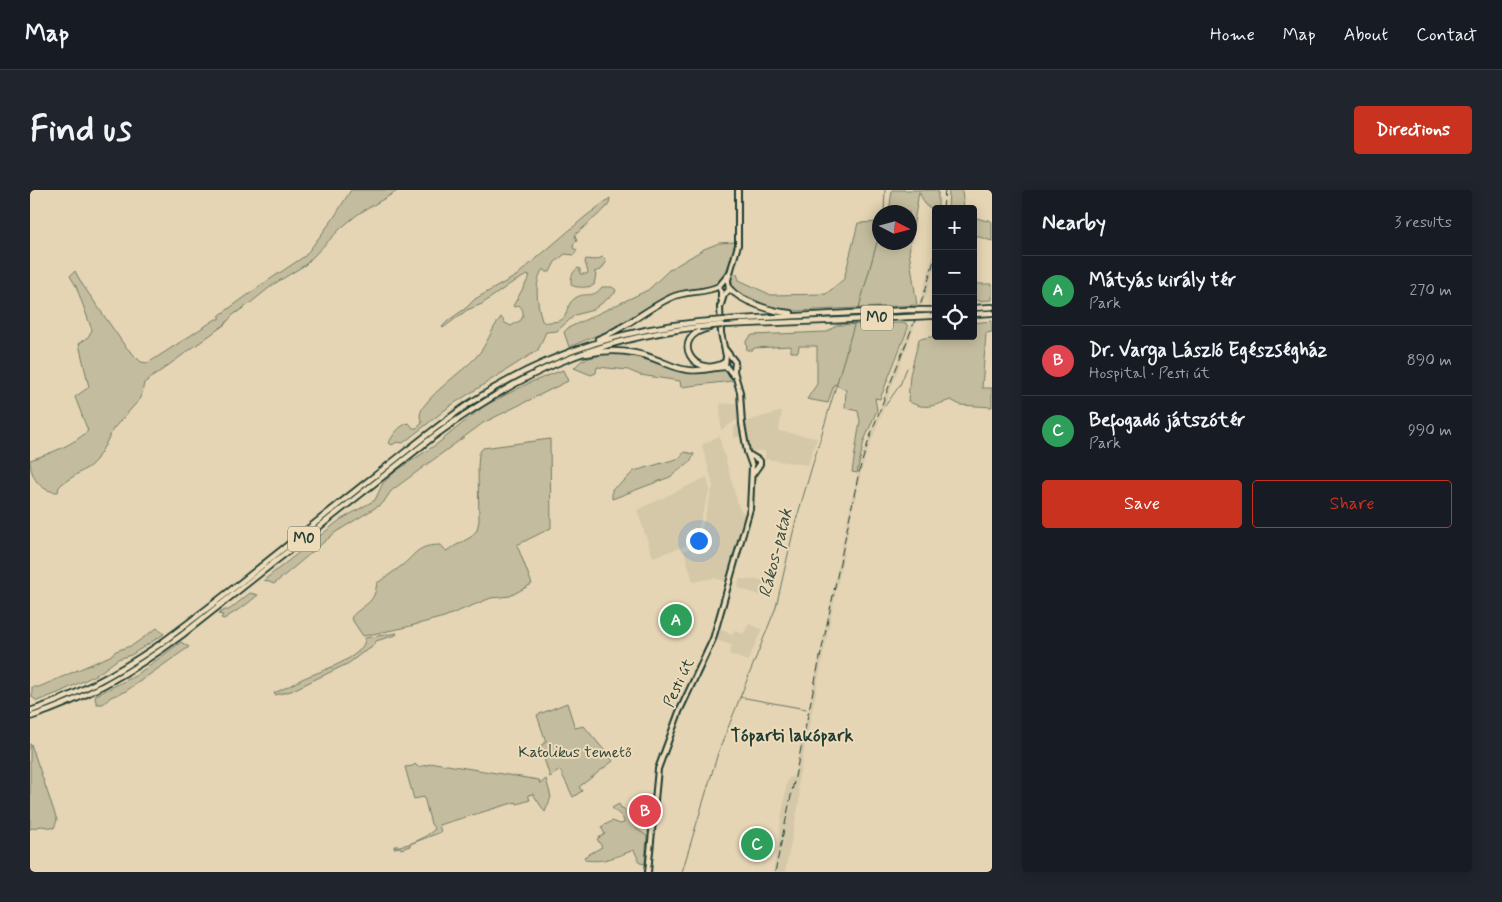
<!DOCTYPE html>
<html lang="en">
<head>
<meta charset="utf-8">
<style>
  body { margin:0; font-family:Mynerve,sans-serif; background:#20242c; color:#f1f3f6 }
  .controls { position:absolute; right:15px; top:15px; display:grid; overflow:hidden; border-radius:5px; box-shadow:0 2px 12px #0003 }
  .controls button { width:45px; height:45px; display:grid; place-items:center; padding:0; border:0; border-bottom:1px solid #363941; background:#171b24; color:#f1f3f6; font:25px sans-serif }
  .compass { position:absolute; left:842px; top:15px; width:45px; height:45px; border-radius:50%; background:#171b24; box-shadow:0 2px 12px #0003; rotate:96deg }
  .you { position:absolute; left:668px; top:350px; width:18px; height:18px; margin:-12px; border:4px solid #fff; border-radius:50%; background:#1a73e8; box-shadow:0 0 0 8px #1a73e833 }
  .badge { display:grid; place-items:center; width:32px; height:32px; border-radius:50%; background:#c8321e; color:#fff; font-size:16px; font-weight:700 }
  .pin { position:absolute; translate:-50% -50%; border:2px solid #fff; box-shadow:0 1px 5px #0006 }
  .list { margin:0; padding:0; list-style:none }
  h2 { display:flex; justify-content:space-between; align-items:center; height:65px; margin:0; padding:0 20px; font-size:21px }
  h2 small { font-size:16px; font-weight:400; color:#9ea1a6 }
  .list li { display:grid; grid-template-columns:32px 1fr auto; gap:15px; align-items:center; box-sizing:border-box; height:70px; padding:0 20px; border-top:1px solid #363941 }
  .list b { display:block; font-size:19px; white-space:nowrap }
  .list p { margin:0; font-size:16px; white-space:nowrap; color:#9ea1a6 }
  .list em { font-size:16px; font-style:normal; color:#9ea1a6 }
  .actions { display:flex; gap:10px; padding:15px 20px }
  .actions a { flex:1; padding:11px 0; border:1px solid #c8321e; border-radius:5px; text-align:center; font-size:18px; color:#c8321e }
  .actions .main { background:#c8321e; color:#fff }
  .icon { flex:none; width:28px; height:28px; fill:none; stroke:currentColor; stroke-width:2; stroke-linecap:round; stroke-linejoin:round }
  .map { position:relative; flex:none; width:962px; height:682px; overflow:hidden; border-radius:5px }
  header { display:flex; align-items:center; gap:30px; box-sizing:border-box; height:70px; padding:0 25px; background:#171b24; border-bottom:1px solid #363941 }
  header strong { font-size:24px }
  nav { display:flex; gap:28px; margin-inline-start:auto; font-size:18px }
  .intro { display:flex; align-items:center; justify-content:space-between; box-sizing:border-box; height:120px; padding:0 30px }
  h1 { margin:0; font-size:35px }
  .button { padding:12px 22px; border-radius:5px; background:#c8321e; color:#fff; font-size:18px; font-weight:700 }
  main { display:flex; gap:30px; padding:0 30px }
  aside { flex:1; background:#171b24; border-radius:5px; box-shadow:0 2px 12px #0003 }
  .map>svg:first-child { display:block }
  .built { fill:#d4c8a9 }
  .green { fill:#c4bc9e; stroke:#727c69 }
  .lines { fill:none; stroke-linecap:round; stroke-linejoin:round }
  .stream { stroke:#677462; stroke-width:1 }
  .major-casing { stroke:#1f3d34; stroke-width:8 }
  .highway-casing { stroke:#1f3d34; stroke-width:8 }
  .major { stroke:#eddbb9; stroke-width:4 }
  .highway { stroke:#eddbb9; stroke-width:4.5 }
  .rail { stroke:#1f3d34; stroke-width:1; stroke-dasharray:8 4; stroke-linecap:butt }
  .highway-bridge-casing { stroke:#1f3d34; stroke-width:8; stroke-linecap:butt }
  .highway-bridge { stroke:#eddbb9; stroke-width:4.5 }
  .labels { text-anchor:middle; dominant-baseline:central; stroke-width:4; stroke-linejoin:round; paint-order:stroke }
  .shield { fill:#eddbb9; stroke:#5d6c5c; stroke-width:1 }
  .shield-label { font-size:15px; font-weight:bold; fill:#1f3d34 }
  .street-label { font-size:16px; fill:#1f3d34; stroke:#eddbb9 }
  .park-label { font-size:16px; fill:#304a3f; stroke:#eddbb9 }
  .water-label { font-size:18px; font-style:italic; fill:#374f43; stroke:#eddbb9 }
  .neighbourhood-label { font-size:18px; font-weight:bold; fill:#1f3d34; stroke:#eddbb9 }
</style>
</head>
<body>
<header>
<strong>Map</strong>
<nav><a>Home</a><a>Map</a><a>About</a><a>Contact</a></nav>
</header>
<div class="intro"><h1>Find us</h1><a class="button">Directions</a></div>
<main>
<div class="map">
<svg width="962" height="682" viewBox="0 0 962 682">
  <rect width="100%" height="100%" fill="#e5d5b4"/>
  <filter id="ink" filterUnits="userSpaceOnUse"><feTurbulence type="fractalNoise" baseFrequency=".02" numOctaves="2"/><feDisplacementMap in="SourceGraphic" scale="10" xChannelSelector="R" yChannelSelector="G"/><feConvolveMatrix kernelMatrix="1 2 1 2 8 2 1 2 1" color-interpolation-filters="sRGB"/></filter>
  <g filter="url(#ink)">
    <path class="built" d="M906,56V72L897,103L835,268L826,303L769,586L768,596L770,608L755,682H743L757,592L759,588L763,587L766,579L823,303L832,267L893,102Z
      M707,213V230L691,240L690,214Z
      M752,221L749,241L787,248L778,275L735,269V261H719L717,245L704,248V237L708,234Z
      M689,246L709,318L716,326L698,392L683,388L663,392L654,360L667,356L683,296L672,255Z
      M677,287L680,299L664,353L623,367L607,320Z
      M709,389L735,390L733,406L708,398Z
      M719,434L732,439L718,471L699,464L702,455L685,450L689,439L703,444L704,440L713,444Z"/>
    <path class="green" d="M321,0H369L328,24L311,38L275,75L244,94L219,114L203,125L194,135L114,193L111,208L83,239L75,255L66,270L60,276L33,293L29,297L28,302C10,302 0,286 0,270C21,263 41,256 58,241L45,207L59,197L49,154L58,147L62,140L46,96L40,86L45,81L52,94L95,156L111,172L118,173L186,129H189L190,125L233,94L275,66L303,29Z
      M862,0H908V19L906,20L896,16L889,2L879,62L887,115L767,121L738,116L704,100L701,89L703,83L707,84L709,90L741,105L796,104L814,89L828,33L849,32V52H879V22H859Z
      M919,0H932L934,19H918Z
      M580,8L579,14L577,17L545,45L547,51L544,53L543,58L547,60L544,65L535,64L525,72L520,82H517L513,79C503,92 508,116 512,131C518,134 513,132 520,132C544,132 530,117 547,107C557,102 563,109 572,97H582L586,100L585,103L563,120L545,125L527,141L516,142L508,160L420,216L373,253L367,252L362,255L359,253C363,244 370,235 379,233L383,238H387L392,233C392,231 390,228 390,226C390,210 435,180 446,167C458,154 460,141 471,127L475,133L481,136L491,130C494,125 494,120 489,115L485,117L483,116L500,86L497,85L480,94L452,114L437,120L413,138L412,137L419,130L436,118L445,109L486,86L556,26Z
      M943,27L957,31L958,29L962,32V51L943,45Z
      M704,52L706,57L694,86L684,96L647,102L575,142L539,157L534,142L538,138L618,100L639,80L674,59L689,53Z
      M573,67L577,71L571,80L564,82L566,84L564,95C559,98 546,98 541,95C541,88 541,83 548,78L550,79V84H557L558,82L555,72L556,69L565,70Z
      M943,90L949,94H962V110L943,111Z
      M962,131V142L956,143L952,198H962V217L930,215L921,210C904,215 895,221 878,211L880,185L889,149L906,146H943V133Z
      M876,133L878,138L850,209L845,208L847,220L834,251L827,283L822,282L830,231L828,221L815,218L816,200L804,194L798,213L777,209L787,194V156H769L768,162H761V156L724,158L723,160H717L716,151L722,145L797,142L807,135Z
      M578,163L614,167L655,183H675L693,180L699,182L702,191L651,197L650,191L610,185L598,180L567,177L566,183L561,185L544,178L552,170Z
      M533,180L538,191L453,233L361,301L353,313L306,342L244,394L234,390L310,330L345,310L353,293L366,281L407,254L454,216L501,192Z
      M520,249L521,338L487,355L502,394L480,406L461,408L414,427L373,438L333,446L321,428C327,419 340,415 344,405C346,401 346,397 347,393C355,388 363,382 370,377C387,364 386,355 411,355L416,361L441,347L447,340L449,331L448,277L449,263L453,258Z
      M654,262L664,264L661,271L640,287L582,309V299L593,292L604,281L650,268Z
      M220,403L228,405L217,414L194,429L191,428L193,425L188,424L195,420H199Z
      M127,438L134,444L101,465L88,469L68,484L28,503L7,511L2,507V497H9L80,466L86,461L103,455Z
      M367,443L366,445L346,451L341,458L332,463L319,473L261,501L245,505L244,503C254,499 263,494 272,489C287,482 336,468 335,448Z
      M151,452L159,457L96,501L81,507L73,514H67L65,509L66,505L105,486Z
      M537,513L545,538L554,536L583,571L549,597L552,601L543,607L530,580L520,587L510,556L516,552L507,525Z
      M0,554H1L27,630L24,638L11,636L0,639Z
      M405,573L509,590L510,594L516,589L521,607L515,622L503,604L498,605L500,610L487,614L486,612L409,635L411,642L380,654V656L371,659L370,657L364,658V656C378,657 395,648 405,639L401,634L394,607L384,609L375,577L383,576L385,574L388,577Z
      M589,614L591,618H593L604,632V637L617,646L615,674L610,673L604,660C588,666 573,673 556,670L554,667L572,657L567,649L575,644L571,637L582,631L590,634L594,633C594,626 586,622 582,618Z"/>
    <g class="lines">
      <path class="stream" d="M854,22L855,0
        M828,121L849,45
        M855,216L870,195L877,178
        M710,507L776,519
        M652,682L688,563L746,417L765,334L825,132"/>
      <defs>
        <path id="major" d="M691,109V102L689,96L698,85
          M690,116L691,143L696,166L695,175L703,185
          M690,118L694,105L699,100L698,90L708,55V0
          M720,265L730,271V274L723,284
          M618,682L628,579L649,522L683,449L720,319L722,276L717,262L712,234L710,202L704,181L705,172L695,159"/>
        <path id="highway" d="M699,98C711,112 743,122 761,123
          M943,118L962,117
          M943,124L962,123
          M900,126H906
          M710,129L877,120
          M692,135L794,131
          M679,138C637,147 665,191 695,172
          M568,149C594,139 615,120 640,108C655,100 675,104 689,96
          M556,164C580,159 602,160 625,169C636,173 646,179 658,180C671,182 683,177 696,177
          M0,521C46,506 87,483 127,456C199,404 268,346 338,291C372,265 405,237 440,213C510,167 587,140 669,132
          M0,527C56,509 105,480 152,445L403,247C488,184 563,149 669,137"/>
      </defs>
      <use href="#major" class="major-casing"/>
      <use href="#highway" class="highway-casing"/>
      <use href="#major" class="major"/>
      <use href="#highway" class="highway"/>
      <path class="rail" d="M913,19L915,0
        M745,682L829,282C850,207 888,138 906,62"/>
      <defs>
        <path id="highway-bridge" d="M877,120H902
          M794,131L900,126
          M669,132L710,129
          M669,137L692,135"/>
      </defs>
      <use href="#highway-bridge" class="highway-bridge-casing"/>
      <use href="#highway-bridge" class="highway-bridge"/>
    </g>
  </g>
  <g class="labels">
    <g class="shield">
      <rect x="831" y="115.5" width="32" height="25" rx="4"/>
      <rect x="258" y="336.5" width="32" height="25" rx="4"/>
    </g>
    <g class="shield-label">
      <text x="847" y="128">M0</text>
      <text x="274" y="349">M0</text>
    </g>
    <g class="street-label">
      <text transform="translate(649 493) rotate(-65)">Pesti út</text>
    </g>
    <g class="park-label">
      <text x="545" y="562">Katolikus temető</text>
    </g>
    <g class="water-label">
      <text transform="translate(746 363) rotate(-76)">Rákos-patak</text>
    </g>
    <g class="neighbourhood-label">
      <text x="762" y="546">Tóparti lakópark</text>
    </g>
  </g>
</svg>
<div class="controls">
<button>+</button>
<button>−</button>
<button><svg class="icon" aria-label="locate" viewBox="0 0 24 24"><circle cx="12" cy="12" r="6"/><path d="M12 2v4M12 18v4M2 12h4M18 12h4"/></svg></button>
</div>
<svg class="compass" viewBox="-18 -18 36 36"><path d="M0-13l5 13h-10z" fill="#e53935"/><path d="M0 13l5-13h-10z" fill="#9ea1a6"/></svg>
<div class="you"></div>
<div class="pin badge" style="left:646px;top:430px;background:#2e9e5b">A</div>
<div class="pin badge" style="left:615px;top:621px;background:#e0444e">B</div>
<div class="pin badge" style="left:727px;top:654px;background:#2e9e5b">C</div>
</div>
<aside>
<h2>Nearby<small>3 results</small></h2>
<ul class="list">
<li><span class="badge" style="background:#2e9e5b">A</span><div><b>Mátyás király tér</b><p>Park</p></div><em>270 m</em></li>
<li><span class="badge" style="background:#e0444e">B</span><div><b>Dr. Varga László Egészségház</b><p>Hospital · Pesti út</p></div><em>890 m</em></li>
<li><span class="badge" style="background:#2e9e5b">C</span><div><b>Befogadó játszótér</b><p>Park</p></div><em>990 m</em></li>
</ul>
<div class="actions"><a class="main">Save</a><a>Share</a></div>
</aside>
</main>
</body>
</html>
